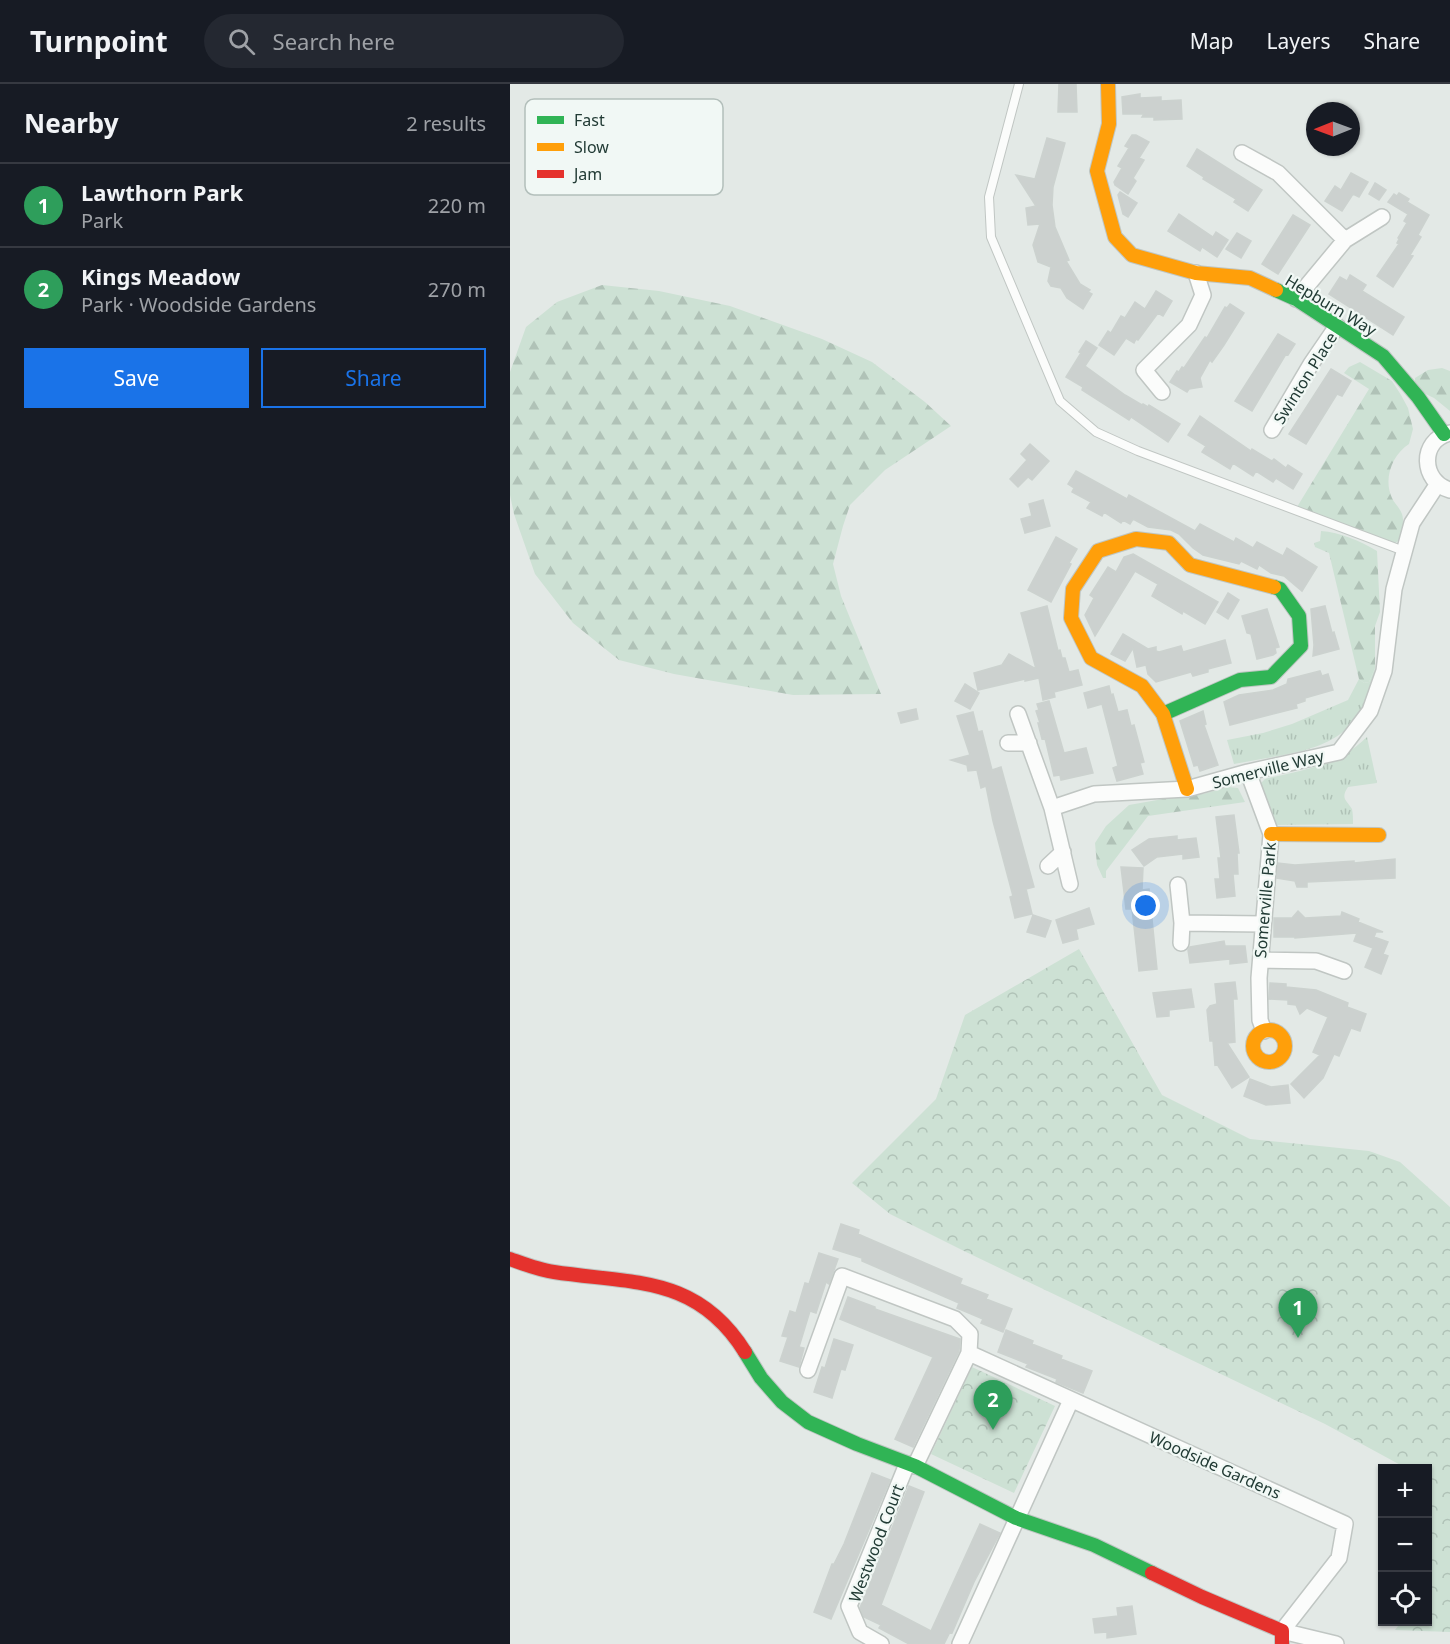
<!DOCTYPE html>
<html lang="en">
<head>
<meta charset="utf-8">
<style>
  body { margin:0; font-family:"Noto Sans",sans-serif; background:#242831; color:#f1f3f6 }
  .controls { position:absolute; right:18px; bottom:18px; display:grid; overflow:hidden; border-radius:0px; box-shadow:0 2px 4px #0004 }
  .controls button { width:54px; height:54px; display:grid; place-items:center; padding:0; border:0; border-bottom:2px solid #363941; background:#171b24; color:#f1f3f6; font:30px sans-serif }
  .compass { position:absolute; left:796px; top:18px; width:54px; height:54px; border-radius:50%; background:#171b24; box-shadow:0 2px 4px #0004; rotate:269deg }
  .you { position:absolute; left:636px; top:822px; width:21px; height:21px; margin:-15px; border:4px solid #fff; border-radius:50%; background:#1a73e8; box-shadow:0 0 0 9px #1a73e833 }
  .badge { display:grid; place-items:center; width:39px; height:39px; border-radius:50%; background:#1a73e8; color:#fff; font-size:20px; font-weight:700 }
  .pin { position:absolute; translate:-50% -50px; filter:drop-shadow(0 2px 3px #0008) }
  .pin::after { content:''; position:absolute; top:32px; width:21px; height:18px; background:inherit; clip-path:polygon(0 0,100% 0,50% 100%) }
  .list { margin:0; padding:0; list-style:none }
  h2 { display:flex; justify-content:space-between; align-items:center; height:78px; margin:0; padding:0 24px; font-size:26px }
  h2 small { font-size:20px; font-weight:400; color:#9ea1a6 }
  .list li { display:grid; grid-template-columns:39px 1fr auto; gap:18px; align-items:center; box-sizing:border-box; height:84px; padding:0 24px; border-top:2px solid #363941 }
  .list b { display:block; font-size:22px; white-space:nowrap }
  .list p { margin:0; font-size:20px; white-space:nowrap; color:#9ea1a6 }
  .list em { font-size:20px; font-style:normal; color:#9ea1a6 }
  .actions { display:flex; gap:12px; padding:18px 24px }
  .actions a { flex:1; padding:14px 0; border:2px solid #1a73e8; border-radius:0px; text-align:center; font-size:21px; color:#1a73e8 }
  .actions .main { background:#1a73e8; color:#fff }
  .icon { flex:none; width:33px; height:33px; fill:none; stroke:currentColor; stroke-width:2; stroke-linecap:round; stroke-linejoin:round }
  .map { position:relative; flex:none; width:940px; height:1560px; overflow:hidden }
  header { display:flex; align-items:center; gap:36px; box-sizing:border-box; height:84px; padding:0 30px; background:#171b24; border-bottom:2px solid #363941 }
  header strong { font-size:28px }
  nav { display:flex; gap:33px; margin-inline-start:auto; font-size:21px }
  .search { width:420px; height:54px; background:#242831; display:flex; align-items:center; gap:15px; box-sizing:border-box; padding:0 21px; border-radius:33px; color:#9ea1a6; font-size:22px }
  main { display:flex }
  aside { flex:1; background:#171b24 }
  .map>svg:first-child { display:block }
  .grass { fill:url(#grass-tufts) }
  .forest { fill:url(#forest-firs) }
  .park { fill:url(#park-crowns) }
  .building { fill:#ccd1cf; stroke:#ccd2cf; stroke-width:1.5 }
  .lines { fill:none; stroke-linecap:round; stroke-linejoin:round }
  .lane-casing { stroke:#c0c6c3; stroke-width:10 }
  .street-casing { stroke:#c0c6c3; stroke-width:18 }
  .fast-casing { stroke:#bfc6c3; stroke-width:16 }
  .slow-casing { stroke:#bfc6c3; stroke-width:16 }
  .jam-casing { stroke:#bfc6c3; stroke-width:16 }
  .lane { stroke:#fbfcfb; stroke-width:8 }
  .street { stroke:#fbfcfb; stroke-width:15 }
  .fast { stroke:#30b455; stroke-width:14 }
  .slow { stroke:#ff9f0a; stroke-width:14 }
  .jam { stroke:#e5322d; stroke-width:14 }
  .labels { text-anchor:middle; dominant-baseline:central; stroke-width:4.5; stroke-linejoin:round; paint-order:stroke }
  .street-label { font-size:16px; fill:#223b35; stroke:#f1f8f5 }
  .key { fill:#f1f8f5; stroke:#b3bfbb; stroke-width:1.5 }
  .key-label { font-size:16px; fill:#223b35 }
</style>
</head>
<body>
<header>
<strong>Turnpoint</strong>
<div class="search"><svg class="icon" aria-label="search" viewBox="0 0 24 24"><circle cx="10" cy="10" r="6"/><path d="M15 15l6 6"/></svg>Search here</div>
<nav><a>Map</a><a>Layers</a><a>Share</a></nav>
</header>
<main>
<aside>
<h2>Nearby<small>2 results</small></h2>
<ul class="list">
<li><span class="badge" style="background:#2e9e5b">1</span><div><b>Lawthorn Park</b><p>Park</p></div><em>220 m</em></li>
<li><span class="badge" style="background:#2e9e5b">2</span><div><b>Kings Meadow</b><p>Park · Woodside Gardens</p></div><em>270 m</em></li>
</ul>
<div class="actions"><a class="main">Save</a><a>Share</a></div>
</aside>
<div class="map">
<svg width="940" height="1560" viewBox="0 0 940 1560">
  <defs>
    <pattern id="grass-tufts" width="24" height="20" patternUnits="userSpaceOnUse" patternTransform="scale(1.5)"><rect width="24" height="20" fill="#cde1d4"/><path d="M3 7l-1-3M5 7V3M7 7l1-3M15 17l-1-3M17 17v-4M19 17l1-3" fill="none" stroke="#b0c2b7"/></pattern>
    <pattern id="forest-firs" width="22" height="20" patternUnits="userSpaceOnUse" patternTransform="scale(1.5)"><rect width="22" height="20" fill="#cde1d4"/><path d="M5 1l3.5 6h-7zM16 11l3.5 6h-7z" fill="#b0c2b7"/></pattern>
    <pattern id="park-crowns" width="20" height="18" patternUnits="userSpaceOnUse" patternTransform="scale(1.5)"><rect width="20" height="18" fill="#cde1d4"/><path d="M2 6a3 3 0 1 1 6 0M12 15a3 3 0 1 1 6 0" fill="none" stroke="#b0c2b7"/></pattern>
  </defs>
  <rect width="100%" height="100%" fill="#e3e9e6"/>
  <path class="grass" d="M865,584C852,669 793,666 724,680L717,656L753,649L782,640L838,616L849,595L854,599L859,598Z
    M857,653L867,699L838,703C830,715 837,716 842,725C843,729 843,736 843,740L766,741L757,721L750,700L755,695C795,685 826,683 857,653Z"/>
  <path class="forest" d="M92,201L149,207L220,222L312,255L362,278L415,318L441,342L375,386L340,421L333,442L323,480L331,512L371,610L283,611L164,590L109,576L63,539L25,490L4,430L0,411V288L16,243L47,218Z
    M850,278L882,297L891,311L898,324L903,345L899,360C882,371 873,395 882,414C884,419 890,424 892,430C894,436 893,446 893,454L885,459L787,423L859,305L834,289L839,283Z
    M932,284L940,287V327L924,314L905,305V294L918,286Z
    M811,447C830,448 850,457 867,467L870,528L865,542V584L859,598L854,599L849,595L819,469L805,463L804,459L810,457Z
    M718,703L728,704L735,718L638,732L596,787V794H593L587,781L585,759L596,742L619,721L681,710H693Z"/>
  <path class="park" d="M569,865L652,1011L740,1055L859,1067L890,1078L940,1123V1548L885,1546L891,1538H918V1384H896L815,1340L456,1168L380,1130L342,1099L426,1015L455,931Z
    M462,1283L545,1322L504,1409L421,1370Z"/>
  <path class="building" d="M549,0H566L567,28H548Z
    M630,10V14L651,13V17L671,16L672,35L644,36V33H632L634,30H613L612,13Z
    M622,51H626L639,58L629,74L634,76L623,94L626,97L618,110L605,101L604,98L612,84L608,82L619,64L615,62Z
    M537,54L555,59L543,103L542,121L545,143L559,176L556,177L570,200L580,206L578,208L582,210L573,225L557,214L551,204L541,202L538,197L541,183L528,178L523,161L530,140L518,141L516,124L526,122L506,91L525,95Z
    M687,65L752,106L738,127L724,118L726,115L693,95L694,93L677,82Z
    M841,89L858,98L849,113L843,110L832,127L815,117L825,102L831,106Z
    M865,99L876,106L869,116L859,110Z
    M610,108L627,119L618,133L613,130L608,111Z
    M889,109L899,115L897,118L919,131L908,151L911,153L900,171L903,172L883,203L867,192L889,160L887,159L889,155L888,154L897,139L894,137L898,130L878,118L884,110L887,112Z
    M669,130L703,153L706,148L718,156L707,173L692,163L690,167L658,147Z
    M783,131L800,141L768,190L752,180Z
    M727,149L741,157L731,174L716,165Z
    M840,191L856,201L852,207L894,233L883,251L819,210L830,193L837,197Z
    M646,207L662,217L653,232L648,229L628,256L626,255L624,259L616,254L604,271L589,261L598,247L601,249L611,232L615,234L625,218L635,225Z
    M720,220L734,229L714,261L702,278L700,276L690,294L692,303L679,305L677,308L660,298L667,287L669,288L672,283L674,284L695,253L697,254L715,223L717,224Z
    M768,250L785,260L778,271L776,270L742,327L725,317Z
    M576,257L587,264L575,282L615,311L632,321L633,320L638,323L639,321L670,340L658,358L621,333L619,336L572,306L573,303L556,293L571,269L569,268Z
    M821,285L841,297L832,312L827,310L796,360L779,350Z
    M690,332L741,367L742,365L762,377L764,375L776,384L778,381L792,390L783,405L766,394L763,398L746,387L743,392L723,379L720,385L692,368L696,362L678,351Z
    M520,360L539,377L522,396L518,393L508,403L500,395L517,376L511,370Z
    M566,387L617,415L619,411L685,447L690,440L724,458L726,454L743,464L747,458L773,472L777,464L807,483L792,507L774,492L761,489L749,481L747,485L731,477L729,480L693,471L683,464L669,450L661,446L638,443L623,435L620,440L613,436L611,439L594,428L592,432L577,424L581,418L562,408L564,404L558,400Z
    M533,416L540,442L515,449L511,435L522,432L519,420Z
    M546,453L567,465L559,479L561,480L541,518L518,506Z
    M623,470L708,518L695,540L673,527L672,530L642,512L648,500L625,487L585,552L575,531L584,514L580,511L598,483L606,488L614,473Z
    M718,509L729,516L718,535L707,528Z
    M537,522L548,567L550,566L552,574H555L559,588L568,586L572,601L544,608L545,613L533,616L529,594L515,597V595L468,606L464,589L492,581L499,570L526,585L511,529Z
    M815,522L822,549L824,548L829,565L803,572L804,561L801,525Z
    M757,525L769,563L765,564L766,569L763,571L747,575L741,550L737,549L732,532Z
    M613,550L638,565L646,563V567L649,568L671,562L673,568L715,556L721,579L698,585V588L683,592L681,588L646,598L638,590L636,581L627,583L623,564L615,577L601,570Z
    M810,587L812,592L818,590L823,606L795,614V617L786,620L787,624L720,641L714,618L729,611L763,606L777,600L778,595Z
    M455,600L469,609L460,625L445,617Z
    M599,602L601,611L603,610L608,628L617,626L621,642L624,641L634,678L630,679L633,690L607,697L603,684L608,682L592,620L578,624L574,609Z
    M539,617L554,669L576,664L583,689L551,696L550,691L544,692L535,654L532,655L528,639H530L526,627L529,626L527,620Z
    M406,625L408,635L391,639L388,629Z
    M693,627L696,640L694,641L708,681L690,687L688,681L684,682L670,637Z
    M463,628L468,648L472,647L482,686L491,683L524,803L516,805L522,830L505,834L500,813L503,812L483,737L476,702L471,704L467,686L458,687L457,681L441,676L460,671L447,632Z
    M724,731L729,769H727L728,790H723L725,812L707,814L705,795H710L708,774H711L706,733Z
    M667,752V756L686,754L689,773L673,775V770L647,773L634,782L622,766L639,755Z
    M885,775V794L797,798V803H787L785,797L767,794L768,779L785,781L844,777V779Z
    M611,783L633,784L632,806L639,805L647,885L629,887L622,825H616Z
    M579,824L584,840L566,845L568,855L553,859L546,836Z
    M788,827L795,834L831,832L832,828L849,835L848,838L873,848H866L864,853L878,858L873,870L878,872L871,890L855,883L863,864L844,857L847,849L785,854V853H764V834H782Z
    M523,831L541,837L535,853L517,848Z
    M714,857L715,862H735L737,878L720,880V875L680,879L678,866L680,863Z
    M725,898L727,915H723L725,958L717,959L739,993L722,1004L707,980L705,981L703,957H700L697,926L700,922L707,920L705,900Z
    M760,899L776,900V903L806,906L838,919L837,923L856,930L850,947L841,944L829,972L824,970L813,994L794,1014L781,1000L810,971L803,968L818,933L797,924L790,930L786,921L778,920V916L759,915Z
    M681,905L684,923L659,926V932L647,933L643,909Z
    M740,995L761,1003L778,1001L780,1019L756,1021L734,1012Z
    M331,1140L349,1146L348,1150L452,1195L450,1200L478,1211L476,1215L502,1225L493,1248L471,1239L473,1235L447,1224L449,1219L352,1177V1174L323,1165Z
    M309,1169L328,1175L319,1200L316,1198L306,1229L300,1227L289,1263L294,1264L289,1283L270,1277L278,1253L272,1252L280,1227L286,1229L295,1199L299,1200Z
    M338,1213L365,1223V1225L450,1255L449,1267L403,1363L385,1355L423,1273L330,1235Z
    M496,1246L523,1257L522,1260L552,1272L551,1275L582,1287L573,1309L546,1298L547,1295L516,1283L518,1280L488,1268Z
    M324,1255L343,1261L335,1286L331,1285L322,1314L304,1308L312,1283L315,1284Z
    M362,1389L380,1396L321,1535L304,1528L322,1480H324L334,1460Z
    M399,1402L414,1408L371,1521L421,1547L470,1440L490,1449L464,1498L442,1549L440,1548L434,1560H399L369,1544L371,1541L354,1533L350,1524Z
    M622,1522L626,1550L597,1554V1548L585,1549L583,1535L608,1532L607,1524Z"/>
  <g class="lines">
    <defs>
      <path id="lane" d="M509,0L479,113L481,153L550,317L586,348L628,367L894,467"/>
      <path id="street" d="M732,69L768,89L835,156
        M786,215L835,156L872,133
        M652,308L634,286L679,241L693,211L686,189
        M762,346L801,280L827,242
        M940,349C909,356 911,398 940,406
        M508,630L542,724L560,800
        M498,659H519
        M738,688L761,750L749,894L750,936L754,947
        M542,724L584,710L677,705L738,688L829,668L860,627L874,587L884,505L902,439L927,401
        M538,782L553,768
        M668,801L672,839L671,859
        M672,839L753,840
        M751,876L806,877L834,887
        M459,1269L835,1440L829,1474L772,1547L826,1560
        M298,1286L332,1192L445,1235L460,1250L459,1269L405,1382
        M371,1560L350,1548L339,1522L397,1380
        M450,1560L561,1316"/>
      <path id="fast" d="M766,206L786,215L873,272L908,313L934,350
        M653,630L730,596L761,593L791,562L789,532L770,505L764,503
        M235,1268L251,1294L272,1318L298,1338L347,1360L405,1382L506,1434L584,1461L642,1489"/>
      <path id="slow" d="M598,0L599,40L587,87L605,153L622,171L686,189L740,194L766,206
        M677,705L653,630L632,602L581,574L561,534L563,505L588,467L626,455L659,459L680,481L764,503
        M761,750L869,751
        M743 962a16 16 0 1 1 32 0a16 16 0 1 1-32 0Z"/>
      <path id="jam" d="M0,1175C14,1180 29,1186 44,1188C123,1200 187,1191 235,1268
        M642,1489L692,1513L772,1547V1560"/>
    </defs>
    <use href="#lane" class="lane-casing"/>
    <use href="#street" class="street-casing"/>
    <use href="#fast" class="fast-casing"/>
    <use href="#slow" class="slow-casing"/>
    <use href="#jam" class="jam-casing"/>
    <use href="#lane" class="lane"/>
    <use href="#street" class="street"/>
    <use href="#fast" class="fast"/>
    <use href="#slow" class="slow"/>
    <use href="#jam" class="jam"/>
  </g>
  <g class="labels">
    <g class="street-label">
      <text transform="translate(821 221) rotate(31)">Hepburn Way</text>
      <text transform="translate(795 294) rotate(-58)">Swinton Place</text>
      <text transform="translate(758 685) rotate(-14)">Somerville Way</text>
      <text transform="translate(755 816) rotate(-85)">Somerville Park</text>
      <text transform="translate(705 1381) rotate(24)">Woodside Gardens</text>
      <text transform="translate(366 1459) rotate(-69)">Westwood Court</text>
    </g>
  </g>
  <rect x="15" y="15" width="198" height="96" rx="9" class="key"/>
  <rect x="27" y="32" width="27" height="8" fill="#30b455"/>
  <rect x="27" y="59" width="27" height="8" fill="#ff9f0a"/>
  <rect x="27" y="86" width="27" height="8" fill="#e5322d"/>
  <g class="key-label">
    <text x="64" y="42">Fast</text>
    <text x="64" y="69">Slow</text>
    <text x="64" y="96">Jam</text>
  </g>
</svg>
<div class="controls">
<button>+</button>
<button>−</button>
<button><svg class="icon" aria-label="locate" viewBox="0 0 24 24"><circle cx="12" cy="12" r="6"/><path d="M12 2v4M12 18v4M2 12h4M18 12h4"/></svg></button>
</div>
<svg class="compass" viewBox="-18 -18 36 36"><path d="M0-13l5 13h-10z" fill="#e53935"/><path d="M0 13l5-13h-10z" fill="#9ea1a6"/></svg>
<div class="you"></div>
<div class="pin badge" style="left:788px;top:1254px;background:#2e9e5b">1</div>
<div class="pin badge" style="left:483px;top:1346px;background:#2e9e5b">2</div>
</div>
</main>
</body>
</html>
